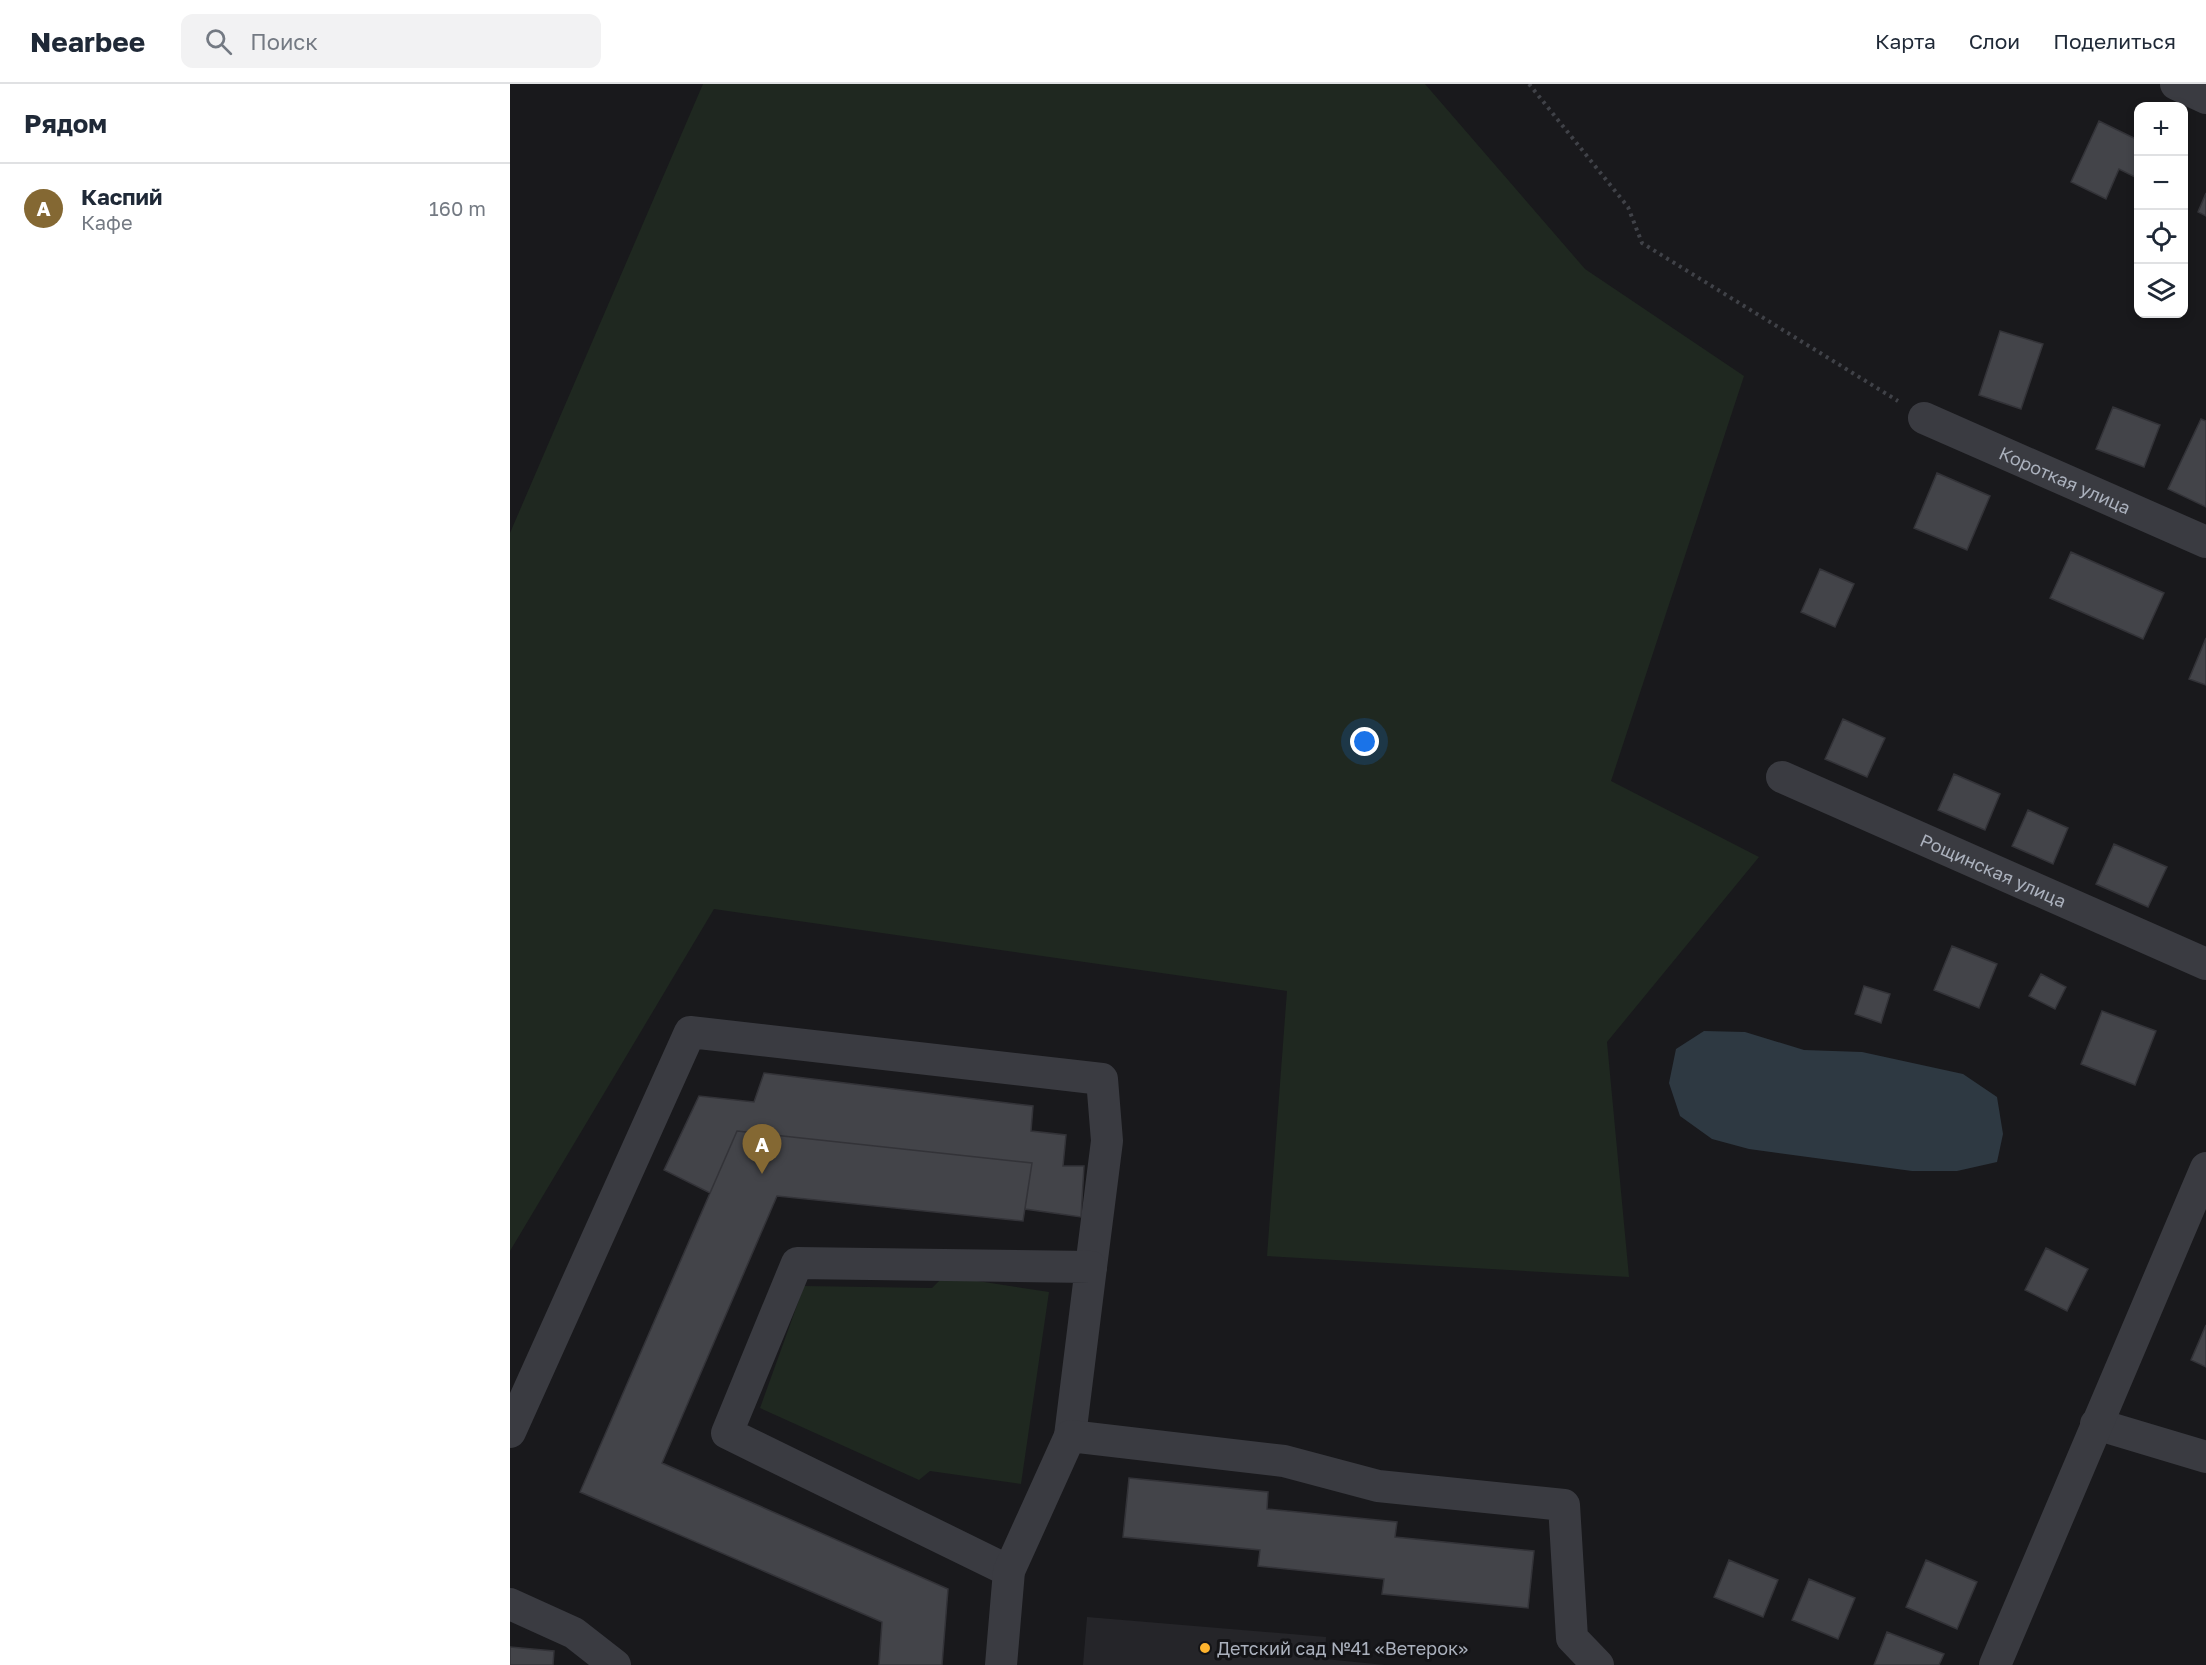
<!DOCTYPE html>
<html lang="ru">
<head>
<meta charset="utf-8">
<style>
  body { margin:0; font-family:"Golos Text",sans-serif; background:#f2f2f3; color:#1f2937 }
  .controls { position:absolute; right:18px; top:18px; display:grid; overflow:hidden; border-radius:12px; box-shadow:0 3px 9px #0003 }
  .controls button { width:54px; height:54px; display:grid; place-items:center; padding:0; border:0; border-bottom:2px solid #e0e1e3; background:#fff; color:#1f2937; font:30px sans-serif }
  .you { position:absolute; left:855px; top:658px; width:21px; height:21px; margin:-15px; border:4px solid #fff; border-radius:50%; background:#1a73e8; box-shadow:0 0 0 9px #1a73e833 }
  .badge { display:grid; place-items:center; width:39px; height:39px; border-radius:50%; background:#846833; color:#fff; font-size:20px; font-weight:700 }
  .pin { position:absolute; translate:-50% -50px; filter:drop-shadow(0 2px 3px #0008) }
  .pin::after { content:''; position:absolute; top:32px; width:21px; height:18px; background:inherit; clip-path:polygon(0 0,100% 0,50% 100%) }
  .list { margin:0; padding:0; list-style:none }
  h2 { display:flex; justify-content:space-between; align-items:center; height:78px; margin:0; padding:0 24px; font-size:26px }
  h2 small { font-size:20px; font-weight:400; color:#747a83 }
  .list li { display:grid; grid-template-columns:39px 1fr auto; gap:18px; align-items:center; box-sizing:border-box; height:90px; padding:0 24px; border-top:2px solid #e0e1e3 }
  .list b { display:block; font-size:22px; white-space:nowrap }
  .list p { margin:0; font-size:20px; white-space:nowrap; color:#747a83 }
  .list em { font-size:20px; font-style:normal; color:#747a83 }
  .icon { flex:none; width:33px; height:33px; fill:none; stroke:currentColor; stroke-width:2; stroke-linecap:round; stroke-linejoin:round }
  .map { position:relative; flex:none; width:1696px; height:1581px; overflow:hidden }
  header { display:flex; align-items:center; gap:36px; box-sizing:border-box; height:84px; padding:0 30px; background:#fff; border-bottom:2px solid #e0e1e3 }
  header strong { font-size:28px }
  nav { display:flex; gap:33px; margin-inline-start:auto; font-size:21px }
  .search { width:420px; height:54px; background:#f2f2f3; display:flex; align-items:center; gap:15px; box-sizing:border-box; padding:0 21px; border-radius:12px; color:#747a83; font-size:22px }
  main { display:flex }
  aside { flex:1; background:#fff }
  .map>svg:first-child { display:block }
  .built { fill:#252529 }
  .green { fill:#1f2820 }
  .water { fill:#2e3942 }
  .building { fill:#434449; stroke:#333338; stroke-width:1.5 }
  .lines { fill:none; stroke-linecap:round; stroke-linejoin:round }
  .path { stroke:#404248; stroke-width:4; stroke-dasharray:3 4.5; stroke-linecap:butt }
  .minor { stroke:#3a3b41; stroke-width:32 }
  .poi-dot { fill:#ffb42e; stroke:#141417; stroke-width:2 }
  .labels { text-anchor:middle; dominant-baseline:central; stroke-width:6; stroke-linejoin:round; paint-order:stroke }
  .street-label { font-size:18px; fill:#abb1bd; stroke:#141417 }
  .poi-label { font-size:18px; fill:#abb1bd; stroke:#141417; text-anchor:start }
</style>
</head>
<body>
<header>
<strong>Nearbee</strong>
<div class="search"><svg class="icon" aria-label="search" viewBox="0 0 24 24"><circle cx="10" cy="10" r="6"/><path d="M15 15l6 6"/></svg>Поиск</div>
<nav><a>Карта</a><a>Слои</a><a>Поделиться</a></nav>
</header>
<main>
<aside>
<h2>Рядом<small></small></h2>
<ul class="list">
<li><span class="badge">A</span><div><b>Каспий</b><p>Кафе</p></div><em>160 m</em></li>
</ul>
</aside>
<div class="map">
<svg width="1696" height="1581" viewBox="0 0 1696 1581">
  <rect width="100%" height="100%" fill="#19191c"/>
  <path class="built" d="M577,1533L816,1553L815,1575L875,1581H573Z"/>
  <path class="green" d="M193,0H915L1075,185L1234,292L1101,697L1249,773L1097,958L1119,1193L757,1172L777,907L204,825L0,1167V449Z
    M448,1194L539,1208L511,1400L420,1387L409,1396L250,1324L294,1202L422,1204L431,1195Z"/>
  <path class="water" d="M1194,947L1235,948L1294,966L1352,968L1453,990L1487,1013L1493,1050L1487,1078L1447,1087H1402L1239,1065L1202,1055L1170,1032L1159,999L1166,965Z"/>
  <path class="building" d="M1589,37L1628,56V86L1625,93L1609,85L1596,115L1561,98Z
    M1696,109V132L1688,128Z
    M1490,247L1533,260L1511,325L1469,311Z
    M1603,323L1650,341L1634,383L1586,365Z
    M1691,335L1696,337V423L1658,405Z
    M1427,389L1480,412L1457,466L1404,444Z
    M1561,468L1654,509L1633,555L1540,514Z
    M1310,485L1344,500L1325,543L1291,528Z
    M1696,554V601L1679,595Z
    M1333,635L1375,654L1357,693L1315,675Z
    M1444,690L1490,710L1475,746L1428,726Z
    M1518,726L1558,744L1543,780L1502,762Z
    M1604,760L1657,783L1638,823L1586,800Z
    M1442,862L1487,880L1469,924L1424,906Z
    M1531,890L1556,903L1545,925L1519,912Z
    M1354,902L1380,910L1371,939L1345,930Z
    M1592,927L1646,947L1625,1001L1571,980Z
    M254,989L523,1022L521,1047L556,1051L553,1082H574L571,1133L515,1125L522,1079L227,1047L200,1109L154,1086L189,1012L244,1018Z
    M227,1047L522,1079L513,1137L267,1112L152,1379L438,1505L432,1581H369L372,1538L70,1408Z
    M1536,1164L1578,1185L1557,1227L1515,1206Z
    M1696,1241V1283L1681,1276Z
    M619,1394L758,1408L757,1425L887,1438L885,1453L1024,1467L1018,1524L872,1510L874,1495L748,1482L750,1466L613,1453Z
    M1219,1476L1268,1496L1253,1533L1204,1513Z
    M1416,1476L1467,1498L1447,1545L1396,1523Z
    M1299,1495L1345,1514L1328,1555L1282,1536Z
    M1377,1548L1434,1570L1429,1581H1364Z
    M0,1563L44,1567L43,1581H0Z"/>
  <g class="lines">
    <path class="path" d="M1019,0L1118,123L1132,159L1388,317"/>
    <g class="minor">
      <path d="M1666,0L1696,14"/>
      <path id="s1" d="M1414,334L1696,458"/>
      <path id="s2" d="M1272,693L1696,880"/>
      <path d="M1586,1340L1696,1373"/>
      <path d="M0,1348L180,948L592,995L597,1057L581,1183"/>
      <path d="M499,1487L217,1349L287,1179L581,1183L560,1352"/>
      <path d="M0,1520L64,1549L105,1581"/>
      <path d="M491,1581L499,1487L560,1352L774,1377L868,1402L1054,1421L1062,1554L1088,1581"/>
      <path d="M1485,1581L1696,1084"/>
    </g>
  </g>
  <circle class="poi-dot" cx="695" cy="1564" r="6"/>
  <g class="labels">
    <g class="street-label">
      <text stroke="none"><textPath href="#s1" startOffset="154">Короткая улица</textPath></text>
      <text stroke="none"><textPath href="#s2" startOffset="231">Рощинская улица</textPath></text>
    </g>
    <g class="poi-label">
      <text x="707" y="1564">Детский сад №41 «Ветерок»</text>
    </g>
  </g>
</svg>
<div class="controls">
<button>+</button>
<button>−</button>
<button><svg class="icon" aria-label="locate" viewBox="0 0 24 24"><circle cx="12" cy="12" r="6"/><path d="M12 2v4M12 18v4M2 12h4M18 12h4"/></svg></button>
<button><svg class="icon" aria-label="layers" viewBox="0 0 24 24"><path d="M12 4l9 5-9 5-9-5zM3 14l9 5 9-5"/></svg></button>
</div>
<div class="you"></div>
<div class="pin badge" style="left:252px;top:1090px">A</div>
</div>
</main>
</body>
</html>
